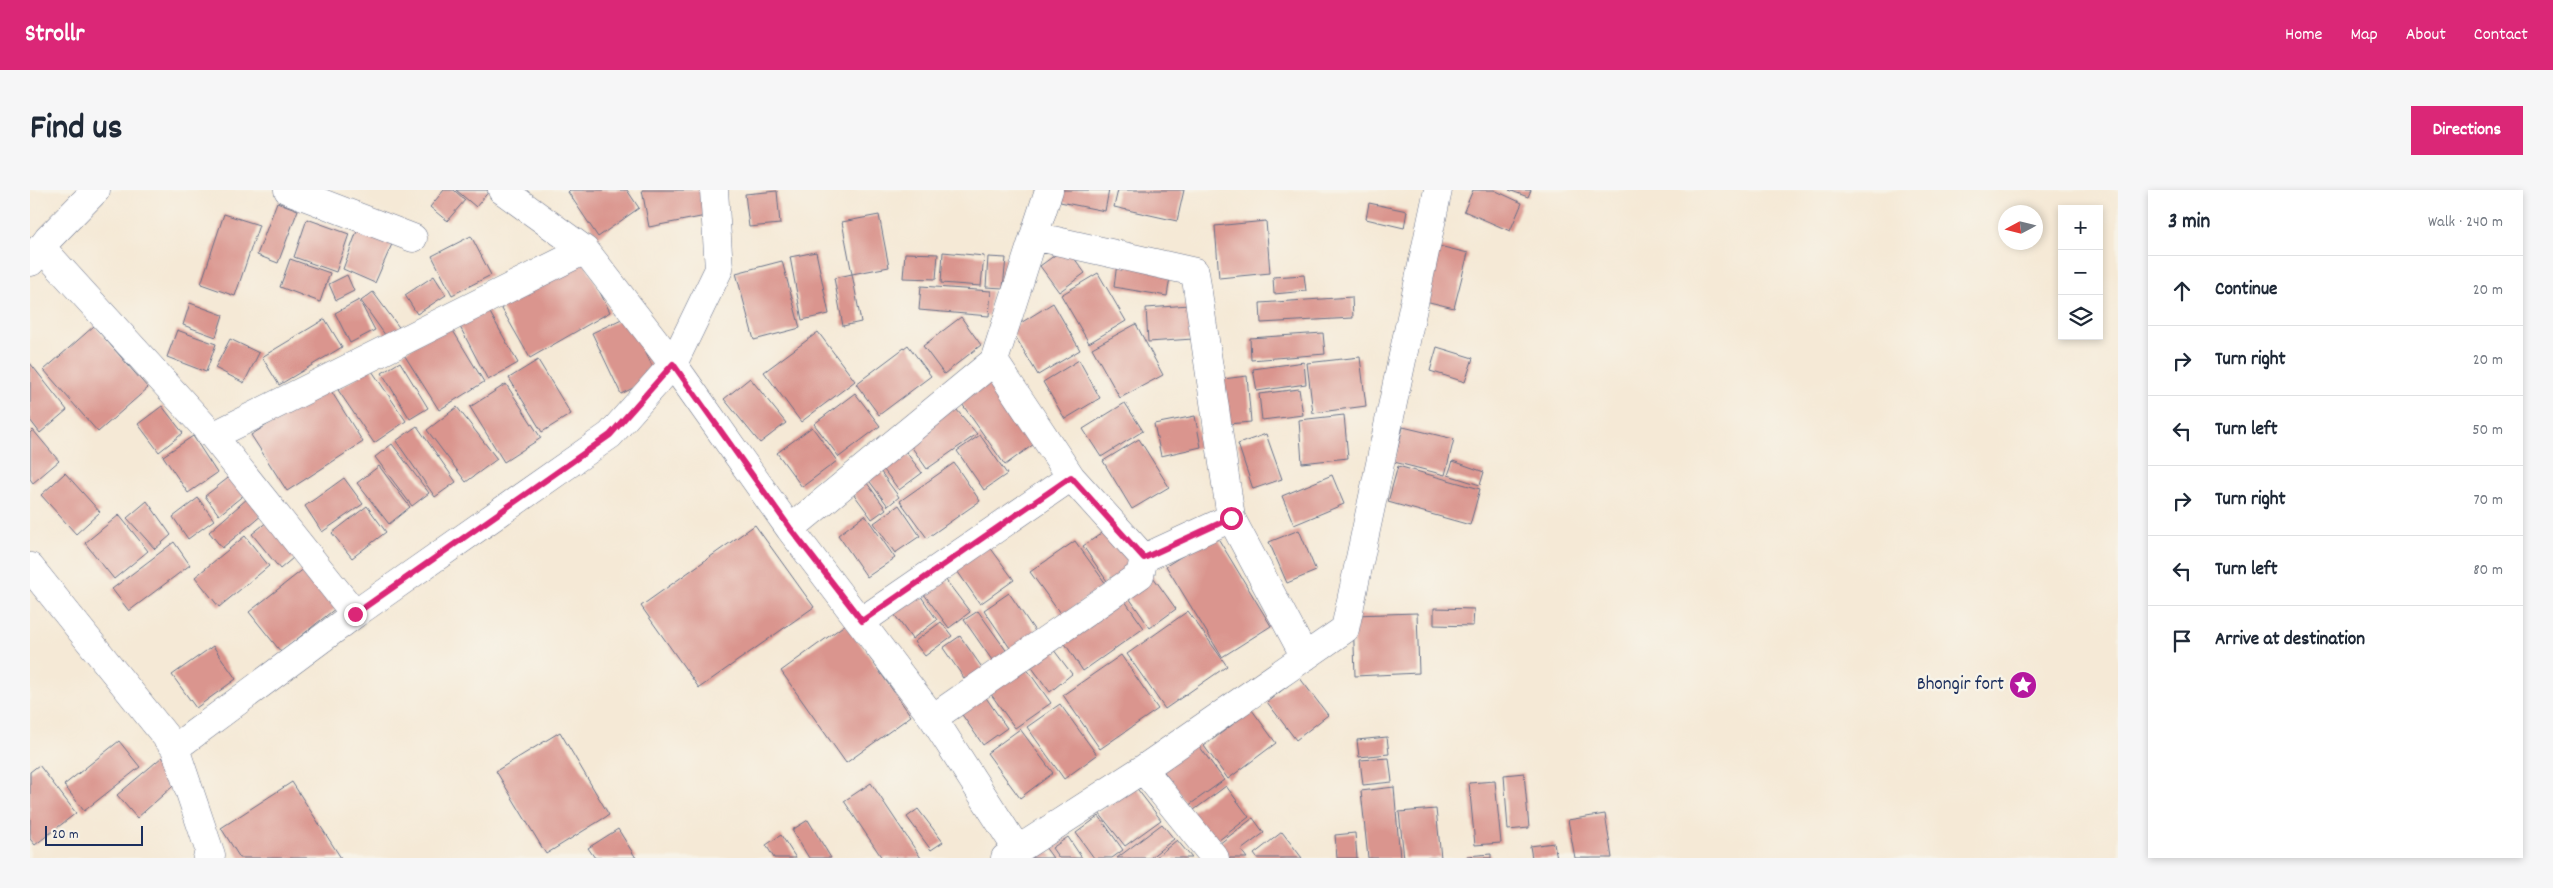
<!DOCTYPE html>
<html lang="en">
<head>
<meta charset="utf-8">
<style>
  body { margin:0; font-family:Dekko,sans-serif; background:#f6f6f7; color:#1f2937 }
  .controls { position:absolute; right:15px; top:15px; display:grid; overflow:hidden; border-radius:0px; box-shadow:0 2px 8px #0003 }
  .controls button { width:45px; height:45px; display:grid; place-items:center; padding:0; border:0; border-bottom:1px solid #e0e1e3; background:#fff; color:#1f2937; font:25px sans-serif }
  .compass { position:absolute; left:1968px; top:15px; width:45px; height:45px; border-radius:50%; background:#fff; box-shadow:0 2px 8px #0003; rotate:263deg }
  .scale { position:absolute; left:15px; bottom:12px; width:98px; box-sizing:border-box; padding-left:5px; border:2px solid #1b2f5e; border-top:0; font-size:14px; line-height:18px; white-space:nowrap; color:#1b2f5e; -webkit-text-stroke:4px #f7f3e8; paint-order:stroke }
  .stop { position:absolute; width:15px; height:15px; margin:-11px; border:4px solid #db2777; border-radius:50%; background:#fff }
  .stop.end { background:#db2777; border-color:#fff; box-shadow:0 1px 5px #0008 }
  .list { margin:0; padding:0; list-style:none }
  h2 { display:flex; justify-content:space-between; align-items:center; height:65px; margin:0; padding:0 20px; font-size:21px }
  h2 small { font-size:16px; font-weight:400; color:#747a83 }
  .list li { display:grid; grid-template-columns:32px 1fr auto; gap:15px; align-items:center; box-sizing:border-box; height:70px; padding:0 20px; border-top:1px solid #e0e1e3 }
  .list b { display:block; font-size:19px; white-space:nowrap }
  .list em { font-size:16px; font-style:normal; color:#747a83 }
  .icon { flex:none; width:28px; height:28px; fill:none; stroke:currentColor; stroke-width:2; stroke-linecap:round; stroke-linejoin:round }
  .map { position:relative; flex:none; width:2088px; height:668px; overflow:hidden; border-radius:0px }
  header { display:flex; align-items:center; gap:30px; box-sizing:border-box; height:70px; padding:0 25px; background:#db2777; color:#fff }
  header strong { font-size:24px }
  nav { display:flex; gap:28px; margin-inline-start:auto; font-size:18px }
  .intro { display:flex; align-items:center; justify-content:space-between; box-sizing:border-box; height:120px; padding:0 30px }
  h1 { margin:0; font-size:35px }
  .button { padding:12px 22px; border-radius:0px; background:#db2777; color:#fff; font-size:18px; font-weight:700 }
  main { display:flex; gap:30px; padding:0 30px }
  aside { flex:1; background:#fff; border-radius:0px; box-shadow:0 2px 8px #0003 }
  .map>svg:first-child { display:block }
  .building { fill:#da958e }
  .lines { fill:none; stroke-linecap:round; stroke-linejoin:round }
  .minor-casing { stroke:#677088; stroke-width:29 }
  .minor { stroke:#fff; stroke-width:28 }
  .route { stroke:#db2777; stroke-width:6 }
  .labels { text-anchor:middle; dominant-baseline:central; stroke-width:5; stroke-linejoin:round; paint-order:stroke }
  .poi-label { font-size:19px; fill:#1b2f5e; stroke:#f7f3e8; text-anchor:end }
</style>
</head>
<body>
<header>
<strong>Strollr</strong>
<nav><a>Home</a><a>Map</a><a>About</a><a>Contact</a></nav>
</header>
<div class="intro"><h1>Find us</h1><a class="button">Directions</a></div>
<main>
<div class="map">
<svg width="2088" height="668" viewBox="0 0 2088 668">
  <rect width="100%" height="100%" fill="#f7f3e8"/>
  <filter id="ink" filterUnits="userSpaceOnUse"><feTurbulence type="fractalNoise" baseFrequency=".02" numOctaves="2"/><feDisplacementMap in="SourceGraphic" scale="10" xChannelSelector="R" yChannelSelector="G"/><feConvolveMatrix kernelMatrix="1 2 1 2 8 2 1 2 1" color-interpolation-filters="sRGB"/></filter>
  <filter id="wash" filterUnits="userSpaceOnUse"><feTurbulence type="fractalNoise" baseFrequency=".0096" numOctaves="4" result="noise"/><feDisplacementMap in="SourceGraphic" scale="20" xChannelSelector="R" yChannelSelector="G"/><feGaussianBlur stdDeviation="1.12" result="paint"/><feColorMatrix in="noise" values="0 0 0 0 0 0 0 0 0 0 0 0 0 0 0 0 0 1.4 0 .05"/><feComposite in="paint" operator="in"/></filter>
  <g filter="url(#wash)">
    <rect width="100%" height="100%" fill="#f5e9d6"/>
    <g id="blocks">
      <path class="building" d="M414,0H424L435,10L417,31L400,17Z
        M426,0H460L446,17Z
        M540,0H597L609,18L568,47L538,2Z
        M612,0H676L681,25L619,37Z
        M1032,0H1079L1075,21L1030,12Z
        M1088,0H1154L1147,31L1084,17Z
        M1443,0H1464L1492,13L1480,41L1434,21Z
        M1479,0H1501L1498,7Z
        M747,1L750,34L719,37L715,4Z
        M247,12L268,20L248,73L227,65Z
        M1339,13L1377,21L1374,38L1336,29Z
        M194,24L229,35L205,106L171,94Z
        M849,25L859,77L822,84L812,32Z
        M277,29L319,44L306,82L264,67Z
        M1236,31L1240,83L1189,88L1185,36Z
        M327,41L362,54L345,93L313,79Z
        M441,46L461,85L422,105L402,66Z
        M1405,55L1438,63L1424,118L1391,110Z
        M1036,57L1055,83L1029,102L1010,76Z
        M786,62L799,124L772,130L760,67Z
        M913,62L954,66L951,96L911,93Z
        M875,63L908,64L906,89L873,88Z
        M958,67L976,68L973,98L956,97Z
        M260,69L300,83L290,112L250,97Z
        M553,69L580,122L500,168L468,112Z
        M752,71L770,138L724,150L706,83Z
        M1087,73L1141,81L1137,106L1084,97Z
        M1068,83L1096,131L1059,153L1031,105Z
        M822,84L831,132L813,136L804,88Z
        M317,85L324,101L306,110L299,94Z
        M1274,85L1276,101L1244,104L1243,87Z
        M404,86L416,105L387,124L375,105Z
        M891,96L961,101L959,126L889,120Z
        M343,102L371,140L358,149L331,111Z
        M1322,107L1323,128L1231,133L1230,113Z
        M329,110L345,140L320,153L305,123Z
        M160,113L193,125L186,147L153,135Z
        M1023,113L1050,160L1008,185L981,139Z
        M1160,115L1163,149L1118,152L1116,118Z
        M458,119L488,173L458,190L429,135Z
        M598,126L627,186L591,204L562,143Z
        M931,127L951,155L914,184L893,156Z
        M295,129L312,157L249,195L232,167Z
        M419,134L454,192L409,220L373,163Z
        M1106,134L1133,185L1090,208L1062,158Z
        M64,136L118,198L68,242L14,180Z
        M147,140L186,154L176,182L137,167Z
        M788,142L825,191L771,232L734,182Z
        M1293,143L1295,164L1221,170L1220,148Z
        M200,149L229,163L214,193L185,178Z
        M878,155L901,186L849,225L826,194Z
        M1407,157L1443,168L1435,192L1400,181Z
        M1330,167L1336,216L1283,223L1277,173Z
        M508,170L541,224L512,242L479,188Z
        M1049,170L1070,208L1035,229L1013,192Z
        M370,172L398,218L380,229L352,183Z
        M1274,172L1276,194L1227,201L1223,179Z
        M0,173L37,220L10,243L0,230Z
        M340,178L376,231L344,253L308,200Z
        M961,179L1011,249L975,275L925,204Z
        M1217,186L1221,232L1198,234L1193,189Z
        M720,188L756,233L730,253L694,209Z
        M476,194L511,248L474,272L440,217Z
        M298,196L333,252L257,301L221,245Z
        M1269,199L1273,225L1232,230L1229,204Z
        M825,203L850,236L809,267L784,234Z
        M921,213L947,244L897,279L876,249Z
        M1095,213L1113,241L1071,267L1053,239Z
        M132,216L153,243L129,262L108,234Z
        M427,217L467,269L436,292L397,240Z
        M1314,225L1318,268L1272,273L1269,230Z
        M1165,226L1171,257L1131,266L1124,234Z
        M387,236L426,292L405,307L366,251Z
        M782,237L807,271L772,297L747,263Z
        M1373,237L1424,249L1415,285L1364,272Z
        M3,240L29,271L3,293L0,289V243Z
        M1236,244L1252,289L1223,299L1208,254Z
        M950,245L977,284L954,300L927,261Z
        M163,246L187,283L158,303L133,266Z
        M1109,249L1139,297L1102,319L1073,271Z
        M362,254L399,303L382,316L345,267Z
        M870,254L892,283L869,300L848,272Z
        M1423,271L1454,282L1450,295L1418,285Z
        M924,273L950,311L897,348L870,311Z
        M845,274L869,307L858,316L834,284Z
        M349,276L380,317L359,334L327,293Z
        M1368,276L1450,299L1440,335L1358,312Z
        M35,283L70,322L46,344L11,305Z
        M202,285L215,304L189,325L175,306Z
        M1302,285L1314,314L1264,335L1252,306Z
        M314,288L333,314L292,342L275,316Z
        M834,289L856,319L842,329L820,299Z
        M168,308L184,330L158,349L143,327Z
        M218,308L232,325L192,358L179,342Z
        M117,311L141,345L125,359L97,328Z
        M869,315L890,346L865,363L844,333Z
        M337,316L356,342L322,368L302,343Z
        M89,325L118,361L84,389L55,353Z
        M835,325L865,368L837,387L808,345Z
        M243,327L270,362L250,379L222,344Z
        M725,335L784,417L669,498L611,416Z
        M1081,337L1107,374L1079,394L1053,356Z
        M1269,340L1286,381L1257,393L1239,352Z
        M1186,345L1241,436L1192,467L1136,376Z
        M215,346L239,376L189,417L165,387Z
        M954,349L984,390L950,414L921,372Z
        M1045,351L1076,394L1032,426L1000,382Z
        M144,352L160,375L99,421L82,399Z
        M280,374L311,414L251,462L219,422Z
        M909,381L940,422L919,438L888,396Z
        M1121,384L1146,419L1120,438L1095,402Z
        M886,399L907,430L882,449L859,417Z
        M979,403L1007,444L982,461L954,420Z
        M1090,404L1114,438L1053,481L1030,446Z
        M1404,418L1444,419L1443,436L1404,435Z
        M948,421L978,463L964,473L934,430Z
        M1158,421L1197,476L1135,519L1097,464Z
        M1387,423L1389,483L1325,486L1323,425Z
        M911,432L922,446L895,466L884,452Z
        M816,434L881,526L816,573L751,481Z
        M930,446L958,486L941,498L913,458Z
        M1020,455L1042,484L1020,502L997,471Z
        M183,456L206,489L166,518L142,485Z
        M1091,465L1128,519L1070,559L1033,505Z
        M994,475L1021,513L985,538L958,500Z
        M1269,487L1298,525L1266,550L1237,512Z
        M950,499L977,538L953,555L926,516Z
        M1030,514L1067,565L1034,589L997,537Z
        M1222,520L1246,553L1198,589L1174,556Z
        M990,539L1023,583L990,608L957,563Z
        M530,542L579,625L516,664L466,581Z
        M1357,547L1359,564L1329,567L1327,550Z
        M89,551L110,577L54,621L34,595Z
        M1167,553L1194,590L1158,616L1132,579Z
        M132,567L151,589L107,628L87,605Z
        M1359,568L1362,592L1333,595L1330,570Z
        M9,575L46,623L5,655L0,649V582Z
        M1494,583L1499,638L1478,640L1474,585Z
        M1465,591L1471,653L1445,655L1439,593Z
        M262,592L311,668H210L191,638Z
        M841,593L891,668H852L814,611Z
        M1105,596L1131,630L1095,656L1069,623Z
        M1196,596L1219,627L1184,654L1160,623Z
        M1364,597L1370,668H1338L1331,601Z
        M888,619L913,652L901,660L877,627Z
        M1406,619L1411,668H1374L1369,622Z
        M1575,624L1582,668H1545L1538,630Z
        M1069,626L1093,660L1082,668H1064L1046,643Z
        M1223,628L1234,643L1211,660L1217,668H1193L1185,657Z
        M778,630L801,668H779L762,640Z
        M1132,634L1144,649L1120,668H1087Z
        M588,639L606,668H565L558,658Z
        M1252,642L1272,668H1227L1224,664Z
        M1325,643L1327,668H1307L1305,645Z
        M751,645L766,668H744L736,655Z
        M1038,647L1052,668H1029L1022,658Z
        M1147,650L1162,668H1125Z
        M1524,653L1527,668H1502L1500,656Z
        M1015,657L1023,668H1000Z
        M1461,664V668H1437V666Z"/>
    </g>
  </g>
  <g filter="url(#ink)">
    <use href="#blocks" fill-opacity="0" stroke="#677088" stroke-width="1"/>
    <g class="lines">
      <defs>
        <path id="minor" d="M258,0L383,48
          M684,0L689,79L643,174L760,339L903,528L987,659
          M1019,0L1004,46L1165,82L1201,328L1275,467
          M1004,46L964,171L1041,287L1114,368L1201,328
          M11,57L183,246L325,424
          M1,72L18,49L66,0
          M183,246L555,60
          M760,339L964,171
          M0,377L145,558L325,424L580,245L643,174L555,60L472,0
          M832,431L1041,287
          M903,528L1110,385L1114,368
          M145,558L181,665L177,668
          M1113,579L1185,668
          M975,668L1113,579L1315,439L1408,0"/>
      </defs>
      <use href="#minor" class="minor-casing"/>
      <use href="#minor" class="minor"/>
    </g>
  </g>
  <g class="lines" filter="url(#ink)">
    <path class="route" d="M325,424L580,245L643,174L760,338L832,431L1041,287L1114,368L1201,328"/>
  </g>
  <defs>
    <symbol id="sight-disc" viewBox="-11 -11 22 22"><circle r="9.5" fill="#b5179e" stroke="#f7f3e8"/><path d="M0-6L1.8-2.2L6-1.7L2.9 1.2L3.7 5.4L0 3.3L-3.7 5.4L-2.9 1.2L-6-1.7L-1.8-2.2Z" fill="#fff"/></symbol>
  </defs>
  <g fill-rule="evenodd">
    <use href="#sight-disc" x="1977" y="479" width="32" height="32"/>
  </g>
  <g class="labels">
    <g class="poi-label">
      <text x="1974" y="495">Bhongir fort</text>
    </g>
  </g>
</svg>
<div class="controls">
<button>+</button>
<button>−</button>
<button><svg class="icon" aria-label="layers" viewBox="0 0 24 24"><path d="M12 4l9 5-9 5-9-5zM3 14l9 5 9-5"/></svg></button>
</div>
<svg class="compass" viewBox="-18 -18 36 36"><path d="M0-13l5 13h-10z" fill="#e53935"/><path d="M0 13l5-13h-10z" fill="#747a83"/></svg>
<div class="scale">20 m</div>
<div class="stop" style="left:1201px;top:328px"></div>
<div class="stop end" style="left:325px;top:424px"></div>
</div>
<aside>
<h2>3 min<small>Walk · 240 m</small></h2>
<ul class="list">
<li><svg class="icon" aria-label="ahead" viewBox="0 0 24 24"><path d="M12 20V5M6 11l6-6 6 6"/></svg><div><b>Continue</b></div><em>20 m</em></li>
<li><svg class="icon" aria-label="right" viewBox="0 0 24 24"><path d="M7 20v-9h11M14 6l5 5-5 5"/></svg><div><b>Turn right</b></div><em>20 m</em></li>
<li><svg class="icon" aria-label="left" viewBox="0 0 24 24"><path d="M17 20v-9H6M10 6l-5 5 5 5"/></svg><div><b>Turn left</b></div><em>50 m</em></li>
<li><svg class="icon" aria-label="right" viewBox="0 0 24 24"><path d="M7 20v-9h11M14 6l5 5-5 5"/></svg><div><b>Turn right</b></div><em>70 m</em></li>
<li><svg class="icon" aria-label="left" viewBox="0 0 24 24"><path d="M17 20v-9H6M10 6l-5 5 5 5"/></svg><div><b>Turn left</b></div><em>80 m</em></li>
<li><svg class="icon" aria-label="arrive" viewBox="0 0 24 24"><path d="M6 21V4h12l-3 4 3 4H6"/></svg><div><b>Arrive at destination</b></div></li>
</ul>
</aside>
</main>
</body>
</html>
